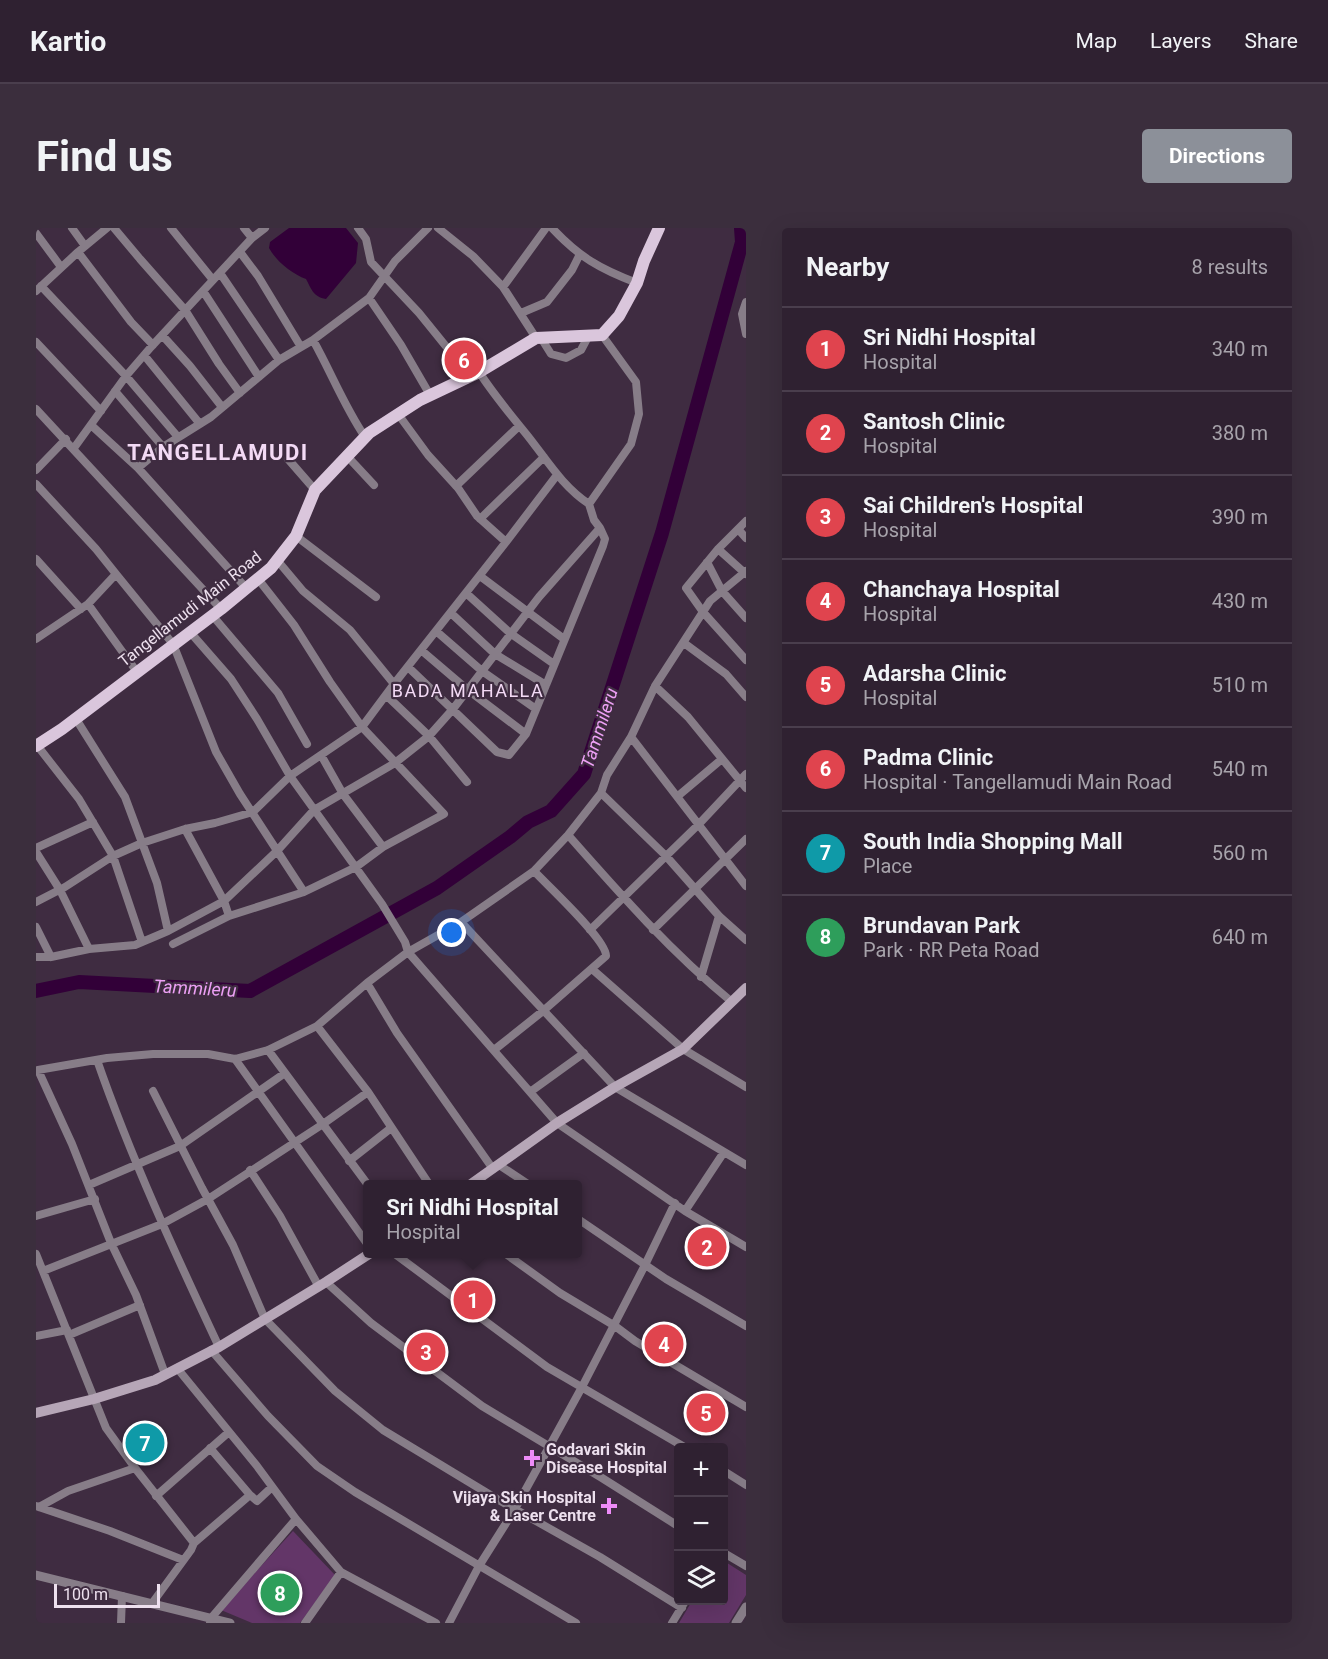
<!DOCTYPE html>
<html lang="en">
<head>
<meta charset="utf-8">
<style>
  body { margin:0; font-family:Roboto,sans-serif; background:#3b2e3d; color:#f1f3f6 }
  .controls { position:absolute; right:18px; bottom:18px; display:grid; overflow:hidden; border-radius:6px; box-shadow:0 6px 24px #0002 }
  .controls button { width:54px; height:54px; display:grid; place-items:center; padding:0; border:0; border-bottom:2px solid #4a3e4d; background:#2f2131; color:#f1f3f6; font:30px sans-serif }
  .scale { position:absolute; left:18px; bottom:15px; width:106px; box-sizing:border-box; padding-left:6px; border:3px solid #ede0ee; border-top:0; font-size:16px; line-height:21px; white-space:nowrap; color:#ede0ee; -webkit-text-stroke:4px #3f2c41; paint-order:stroke }
  .you { position:absolute; left:416px; top:705px; width:21px; height:21px; margin:-15px; border:4px solid #fff; border-radius:50%; background:#1a73e8; box-shadow:0 0 0 9px #1a73e833 }
  .badge { display:grid; place-items:center; width:39px; height:39px; border-radius:50%; background:#8c9099; color:#fff; font-size:20px; font-weight:700 }
  .pin { position:absolute; translate:-50% -50%; border:3px solid #fff; box-shadow:0 2px 6px #0006 }
  .popup { position:absolute; left:327px; top:952px; width:219px; height:78px; box-sizing:border-box; display:grid; place-content:center; border-radius:6px; background:#2f2131; filter:drop-shadow(0 2px 4px #0005); font-size:20px; white-space:nowrap; color:#a7a3ab }
  .popup b { font-size:22px; color:#f1f3f6 }
  .popup::after { content:''; position:absolute; left:50%; top:100%; margin-left:-12px; border:12px solid transparent; border-top-color:#2f2131 }
  .list { margin:0; padding:0; list-style:none }
  h2 { display:flex; justify-content:space-between; align-items:center; height:78px; margin:0; padding:0 24px; font-size:26px }
  h2 small { font-size:20px; font-weight:400; color:#a7a3ab }
  .list li { display:grid; grid-template-columns:39px 1fr auto; gap:18px; align-items:center; box-sizing:border-box; height:84px; padding:0 24px; border-top:2px solid #4a3e4d }
  .list b { display:block; font-size:22px; white-space:nowrap }
  .list p { margin:0; font-size:20px; white-space:nowrap; color:#a7a3ab }
  .list em { font-size:20px; font-style:normal; color:#a7a3ab }
  .icon { flex:none; width:33px; height:33px; fill:none; stroke:currentColor; stroke-width:2; stroke-linecap:round; stroke-linejoin:round }
  .map { position:relative; flex:none; width:710px; height:1395px; overflow:hidden; border-radius:6px }
  header { display:flex; align-items:center; gap:36px; box-sizing:border-box; height:84px; padding:0 30px; background:#2f2131; border-bottom:2px solid #4a3e4d }
  header strong { font-size:28px }
  nav { display:flex; gap:33px; margin-inline-start:auto; font-size:21px }
  .intro { display:flex; align-items:center; justify-content:space-between; box-sizing:border-box; height:144px; padding:0 36px }
  h1 { margin:0; font-size:42px }
  .button { padding:15px 27px; border-radius:6px; background:#8c9099; color:#fff; font-size:21px; font-weight:700 }
  main { display:flex; gap:36px; padding:0 36px }
  aside { flex:1; background:#2f2131; border-radius:6px; box-shadow:0 6px 24px #0002 }
  .map>svg:first-child { display:block }
  .green { fill:#633668 }
  .water { fill:#320038 }
  .lines { fill:none; stroke-linecap:round; stroke-linejoin:round }
  .river { stroke:#320038; stroke-width:14 }
  .minor { stroke:#877d88; stroke-width:8 }
  .tertiary { stroke:#877d88; stroke-width:9 }
  .secondary { stroke:#b6a6b7; stroke-width:10 }
  .primary { stroke:#dac6dc; stroke-width:12 }
  .poi-dot { fill:#ee8cf8; stroke:#3f2c41; stroke-width:2 }
  .labels { text-anchor:middle; dominant-baseline:central; stroke-width:4.5; stroke-linejoin:round; paint-order:stroke }
  .street-label { font-size:16px; fill:#ede0ee; stroke:#3f2c41 }
  .poi-label { font-size:16px; font-weight:bold; fill:#ede0ee; stroke:#3f2c41; text-anchor:start }
  .neighbourhood-label { font-size:18px; letter-spacing:1.5px; fill:#f3daf5; stroke:#3f2c41 }
  .water-label { font-size:18px; font-style:italic; fill:#eca0f4; stroke:#3f2c41 }
  .district-label { font-size:22px; font-weight:bold; letter-spacing:1.5px; fill:#f3daf5; stroke:#3f2c41 }
</style>
</head>
<body>
<header>
<strong>Kartio</strong>
<nav><a>Map</a><a>Layers</a><a>Share</a></nav>
</header>
<div class="intro"><h1>Find us</h1><a class="button">Directions</a></div>
<main>
<div class="map">
<svg width="710" height="1395" viewBox="0 0 710 1395">
  <rect width="100%" height="100%" fill="#3f2c41"/>
  <path class="green" d="M257,1303L299,1347L264,1395H216L185,1382Z
    M688,1333L710,1347V1367L693,1395H643L656,1373L688,1372Z"/>
  <path class="water" d="M253,0H310L322,15L320,35L290,71C277,69 275,60 270,51C256,46 240,33 233,20L234,14Z"/>
  <g class="lines">
    <path class="river" d="M0,763L43,754L214,763L401,660L474,609L492,594L515,583L548,546L626,305L706,14L705,0"/>
    <path class="minor" d="M36,0L49,18
      M78,0L104,31L149,82L183,136L204,165
      M135,0L177,52
      M322,0L330,11L335,34L383,85L434,148
      M402,0L437,28L467,59
      M516,0C543,29 564,41 601,55
      M0,5L25,39
      M216,10L229,0
      M42,24L95,94L117,117
      M204,24L222,48L265,119
      M184,45L243,132
      M5,58L90,148L142,209
      M0,63L42,24L71,0
      M167,63L223,149
      M333,70L365,117L394,167
      M710,74L706,86L710,106
      M485,85L511,74L536,42L544,26
      M126,107L154,138L186,179
      M500,110L467,59L510,0
      M505,110L515,126L530,130L545,122L553,107
      M277,112C295,144 308,178 329,209
      M0,114L65,183
      M108,127L164,196
      M443,144C458,167 474,186 491,207C511,232 526,258 553,276
      M79,163L127,219
      M0,181L185,381
      M362,186L392,227L422,260L441,288L470,314L521,247
      M55,197L102,240L127,219L175,189L243,132L277,112L333,70L359,33L392,0
      M38,220L90,148L115,119L216,10L208,0
      M311,228L338,257
      M252,231L279,262
      M102,240L211,361
      M0,242L30,211
      M0,256L60,321L80,346
      M420,258L483,198
      M444,291L508,229
      M710,293L682,321L650,360L667,384L710,432
      M702,301L710,310
      M260,308L340,369
      M682,321L710,346
      M0,331L45,381
      M241,332L267,363L314,402L358,456
      M671,334L686,363L710,390
      M710,343L674,373L619,458L595,509L571,547L565,565L630,628L683,688L710,712
      M444,348L528,411
      M430,365L474,405L518,436
      M52,376L101,444
      M416,386L459,426L510,457
      M176,387L242,465L271,516
      M400,403L446,443L500,481
      M154,404L195,451L221,491L254,548L346,676L369,714L372,724L331,755L361,805L457,941
      M0,411L52,376L80,346L137,416L180,524L204,566L268,664
      M648,415L690,446L710,469
      M385,422L432,462L490,506L567,318L569,311L564,300
      M372,439L461,524L473,527L490,506
      M619,458L652,489L710,560
      M350,467L393,508L431,554
      M40,491L89,569L121,655L132,703L188,673L241,623L278,582L359,535L393,508L417,481L503,369L564,300L558,292L553,276L595,216L603,186L600,154L566,107
      M595,509L710,658
      M0,516L43,571L77,628L106,714
      M285,527L307,566L347,619
      M565,565L532,607L498,643L425,694L372,724L521,895L649,983L710,1019
      M642,568L686,531
      M149,601L188,673L193,688
      M532,607C584,666 635,724 696,774
      M0,620L57,594
      M0,624L24,662L53,721
      M0,674L29,659L77,628L106,615L149,601L179,595L217,584L254,548L326,499L358,456L470,314
      M425,694L579,859L710,937
      M0,699L15,729
      M554,702L663,596L710,546
      M617,702L710,611
      M137,716L193,688L268,664L320,639L347,619L408,586L326,499L294,454L258,397L222,351
      M0,729H15L53,721L99,717L132,703
      M556,741L647,821L710,859
      M665,749L683,688
      M281,798L332,864L393,956
      M232,822L332,957
      M458,822L507,783L570,728C571,712 512,658 498,643
      M199,831L332,1017
      M61,832C95,930 139,1025 183,1119
      M117,863L166,960L197,1017L229,1091L299,1163L347,1202L461,1271L564,1329L646,1380
      M494,864L548,825
      M313,933L355,900
      M463,937L492,956
      M214,942L244,988L283,1059
      M53,957L144,918L249,845
      M649,983L688,924
      M0,988L59,971
      M542,991L630,1051L710,1098
      M0,1026L70,1200L99,1240L158,1315L155,1322L117,1374
      M359,1026L511,1139L650,1220
      M470,1026L524,1065L579,1098L599,1113L710,1179
      M7,1043L126,996L172,971L287,896L332,864
      M290,1054L335,1095L446,1178L566,1250L642,1298
      M33,1107L104,1077
      M0,1108L31,1102
      M175,1122L232,1188L281,1238L319,1264L540,1395
      M141,1140L221,1238L260,1291L305,1344L400,1395
      M129,1146L100,1067L75,1015L36,916L2,842L71,830L117,826H172L199,831L232,822L281,798L331,755
      M174,1220L214,1267
      M688,1243L710,1257
      M120,1268L193,1204
      M0,1278L74,1303L147,1332
      M3,1279L32,1263L99,1240
      M158,1315L214,1267L221,1273L236,1259
      M688,1325L710,1338
      M85,1395L86,1368
      M174,1395L176,1389L260,1291
      M269,1395L305,1344
      M413,1395L443,1338L479,1281L546,1159L609,1037L639,975
      M636,1395L650,1372"/>
    <path class="tertiary" d="M0,1347L194,1395
      M700,1395L710,1379"/>
    <path class="secondary" d="M435,956L521,895L579,859L647,821L710,760
      M0,1185L58,1171L119,1152L183,1119L290,1054L333,1026"/>
    <path class="primary" d="M0,518L26,501L185,381L235,340L260,308L279,262L333,205L384,172L443,144L500,110L566,107L583,88L601,55L608,33L623,0"/>
  </g>
  <g class="poi-dot">
    <path d="M493 1221h6v6h6v6h-6v6h-6v-6h-6v-6h6z"/>
    <path d="M570 1269h6v6h6v6h-6v6h-6v-6h-6v-6h6z"/>
  </g>
  <g class="labels">
    <g class="street-label">
      <text transform="translate(154 381) rotate(-38)">Tangellamudi Main Road</text>
    </g>
    <g class="poi-label">
      <text x="510" y="1221">Godavari Skin<tspan x="510" dy="18">Disease Hospital</tspan></text>
      <text x="560" y="1269" text-anchor="end">Vijaya Skin Hospital<tspan x="560" dy="18">&amp; Laser Centre</tspan></text>
    </g>
    <g class="neighbourhood-label">
      <text x="432" y="462">BADA MAHALLA</text>
    </g>
    <g class="water-label">
      <text transform="translate(563 500) rotate(-72)">Tammileru</text>
      <text transform="translate(159 760) rotate(3)">Tammileru</text>
    </g>
    <g class="district-label">
      <text x="182" y="224">TANGELLAMUDI</text>
    </g>
  </g>
</svg>
<div class="controls">
<button>+</button>
<button>−</button>
<button><svg class="icon" aria-label="layers" viewBox="0 0 24 24"><path d="M12 4l9 5-9 5-9-5zM3 14l9 5 9-5"/></svg></button>
</div>
<div class="scale">100 m</div>
<div class="you"></div>
<div class="pin badge" style="left:437px;top:1072px;background:#e0444e">1</div>
<div class="popup"><b>Sri Nidhi Hospital</b>Hospital</div>
<div class="pin badge" style="left:671px;top:1019px;background:#e0444e">2</div>
<div class="pin badge" style="left:390px;top:1124px;background:#e0444e">3</div>
<div class="pin badge" style="left:628px;top:1116px;background:#e0444e">4</div>
<div class="pin badge" style="left:670px;top:1185px;background:#e0444e">5</div>
<div class="pin badge" style="left:428px;top:132px;background:#e0444e">6</div>
<div class="pin badge" style="left:109px;top:1215px;background:#0f9aa8">7</div>
<div class="pin badge" style="left:244px;top:1365px;background:#2e9e5b">8</div>
</div>
<aside>
<h2>Nearby<small>8 results</small></h2>
<ul class="list">
<li><span class="badge" style="background:#e0444e">1</span><div><b>Sri Nidhi Hospital</b><p>Hospital</p></div><em>340 m</em></li>
<li><span class="badge" style="background:#e0444e">2</span><div><b>Santosh Clinic</b><p>Hospital</p></div><em>380 m</em></li>
<li><span class="badge" style="background:#e0444e">3</span><div><b>Sai Children's Hospital</b><p>Hospital</p></div><em>390 m</em></li>
<li><span class="badge" style="background:#e0444e">4</span><div><b>Chanchaya Hospital</b><p>Hospital</p></div><em>430 m</em></li>
<li><span class="badge" style="background:#e0444e">5</span><div><b>Adarsha Clinic</b><p>Hospital</p></div><em>510 m</em></li>
<li><span class="badge" style="background:#e0444e">6</span><div><b>Padma Clinic</b><p>Hospital · Tangellamudi Main Road</p></div><em>540 m</em></li>
<li><span class="badge" style="background:#0f9aa8">7</span><div><b>South India Shopping Mall</b><p>Place</p></div><em>560 m</em></li>
<li><span class="badge" style="background:#2e9e5b">8</span><div><b>Brundavan Park</b><p>Park · RR Peta Road</p></div><em>640 m</em></li>
</ul>
</aside>
</main>
</body>
</html>
